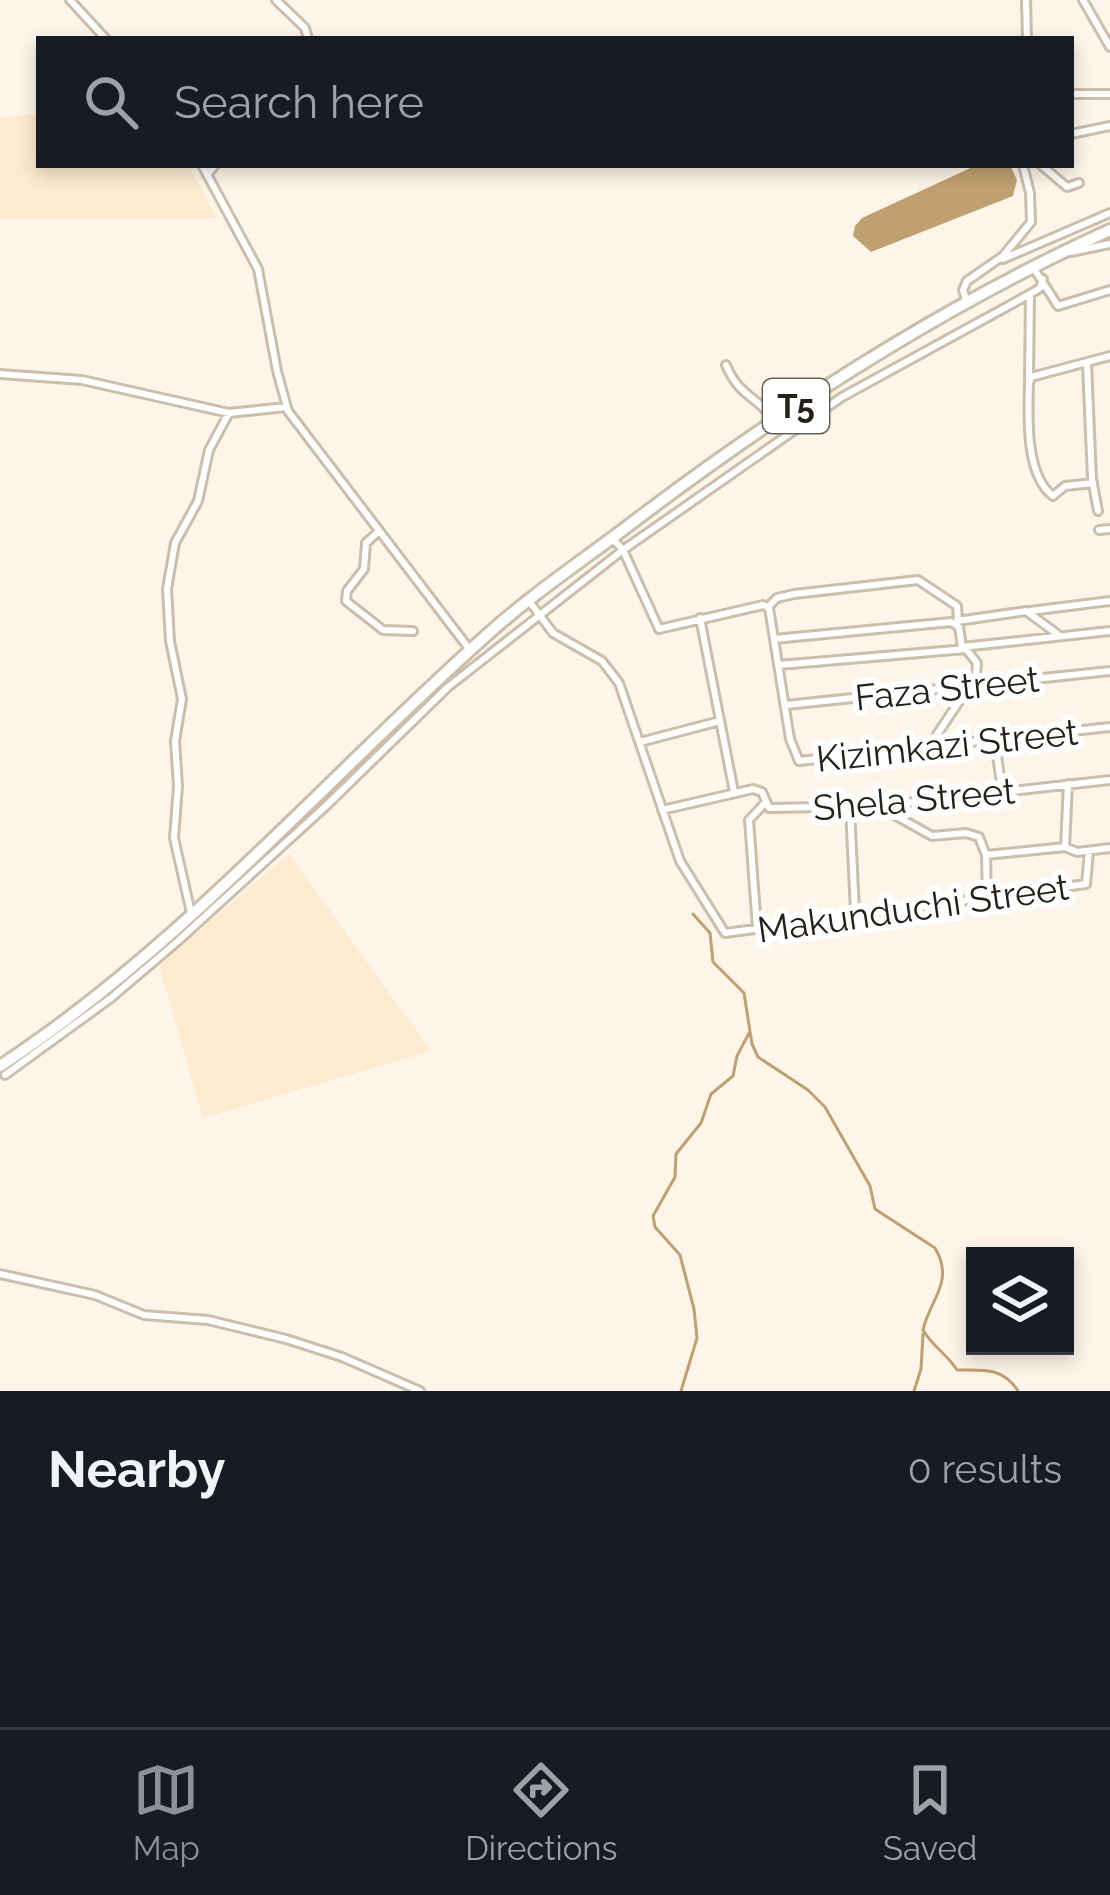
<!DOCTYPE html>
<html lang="en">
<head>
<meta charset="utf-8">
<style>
  body { margin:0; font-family:Raleway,sans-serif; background:#242831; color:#f1f3f6 }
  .controls { position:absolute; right:36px; bottom:36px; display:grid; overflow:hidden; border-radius:0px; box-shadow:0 6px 18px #0003 }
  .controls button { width:108px; height:108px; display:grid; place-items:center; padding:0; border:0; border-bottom:3px solid #363941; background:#171b24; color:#f1f3f6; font:60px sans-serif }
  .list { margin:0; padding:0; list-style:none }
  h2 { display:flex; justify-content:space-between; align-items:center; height:156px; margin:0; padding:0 48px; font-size:51px }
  h2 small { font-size:39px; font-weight:400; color:#9ea1a6 }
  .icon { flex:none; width:66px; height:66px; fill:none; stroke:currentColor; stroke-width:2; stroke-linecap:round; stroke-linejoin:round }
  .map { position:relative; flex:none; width:1110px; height:1391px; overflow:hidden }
  .search { position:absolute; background:#171b24; box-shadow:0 6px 18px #0003; left:36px; right:36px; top:36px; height:132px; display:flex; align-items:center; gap:30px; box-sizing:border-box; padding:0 42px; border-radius:0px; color:#9ea1a6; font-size:45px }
  .sheet { height:336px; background:#171b24 }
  nav { display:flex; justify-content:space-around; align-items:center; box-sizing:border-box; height:168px; border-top:3px solid #363941; background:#171b24; font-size:33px; color:#9ea1a6 }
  nav a { display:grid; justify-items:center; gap:6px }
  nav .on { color:#8c9099 }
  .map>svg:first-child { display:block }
  .built { fill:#fdebd0 }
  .water { fill:#c0a070 }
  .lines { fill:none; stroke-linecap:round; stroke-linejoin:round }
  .stream { stroke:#c0a070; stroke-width:3 }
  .minor-casing { stroke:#cbbeab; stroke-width:12 }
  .trunk-casing { stroke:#cbbeab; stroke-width:16 }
  .minor { stroke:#fff; stroke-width:6 }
  .trunk { stroke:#fff; stroke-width:10 }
  .labels { text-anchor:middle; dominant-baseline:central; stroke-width:12; stroke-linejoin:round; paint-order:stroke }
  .shield { fill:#fff; stroke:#66635d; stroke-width:3 }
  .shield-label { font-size:33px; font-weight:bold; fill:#252018 }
  .street-label { font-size:36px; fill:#252018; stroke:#fff }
</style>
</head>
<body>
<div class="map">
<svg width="1110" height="1391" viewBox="0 0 1110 1391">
  <rect width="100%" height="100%" fill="#fdf5e9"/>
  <path class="built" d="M39,113V165H189L217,218L0,219V118Z
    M289,854L431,1051L203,1118L159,965Z"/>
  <path class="water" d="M977,165H1010L1017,180L1013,196L871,252L853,236L855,226L862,218Z"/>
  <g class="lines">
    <path class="stream" d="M693,914L710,933L713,962L744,993L752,1044L758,1057L808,1090L825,1107L870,1186L875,1209L935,1248C955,1282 930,1299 923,1330C933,1347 947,1354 957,1370C983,1370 1003,1367 1018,1391
      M681,1391L697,1338L694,1309L680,1255L655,1227L653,1216L675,1177L676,1154L701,1123L711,1094L733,1076L737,1056L749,1033
      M914,1391L921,1369L923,1334"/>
    <defs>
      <path id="minor" d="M70,0L106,39
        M276,0L305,28L308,39
        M1026,0L1027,39
        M1083,0L1110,47
        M1071,94H1110
        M1071,134L1110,126
        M202,165L258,269L277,371L288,411L470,650
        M1041,165L1067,187L1079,183
        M207,175L215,165
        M1071,252L1110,244
        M1003,259L1110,213
        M1033,267L1058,306L1110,290
        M967,303L963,290L967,281L1003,256L1031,222L1030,193L1023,165
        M1087,364L1092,479L1098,511
        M726,365C738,395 756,396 775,420
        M0,374L82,380L229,413L286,407
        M1029,379L1030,294
        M1093,483L1065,486L1053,496C1025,475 1028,416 1029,383L1031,377L1110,356
        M1099,530L1110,529
        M378,532L366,543L364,569L347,591L346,601L383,630L413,631
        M612,538L623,550L659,629L763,605L769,608L790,739L799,761L1110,727
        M529,601L553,633L602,661L619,683L680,861L725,933L1086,884L1089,851
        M768,607L777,598L794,594L918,580L957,606L958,621
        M1030,611L1110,601
        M700,618L734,792
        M957,621L1026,611L1060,636
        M774,639L951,622L959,627L962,647L1110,631
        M779,665L966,649L977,663L976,676L928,748
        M786,705L1110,671
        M995,741L1002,791
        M640,742L720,721
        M1068,784L1065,847L1077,852L1110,848
        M850,808L855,912
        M882,808L932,836L966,833L979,837L986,855L987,899
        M662,810L753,789L762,792L769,808L879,806L1110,780
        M986,855L1065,847
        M191,913L174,838L178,786L175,741L182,699L170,641L167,589L175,543L198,501L209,450L229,413
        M757,928L749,820L765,803
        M5,1075L111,998L178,941L326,806L448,687L623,550L842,397L1030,294L1040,288L1043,279
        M0,1274L95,1295L144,1315L208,1320L286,1339L342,1357L420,1391"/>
      <path id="trunk" d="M0,1066C182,947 326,778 488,634C530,596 579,563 624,529C776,413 936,309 1110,230"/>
    </defs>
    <use href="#minor" class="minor-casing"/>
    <use href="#trunk" class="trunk-casing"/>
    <use href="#minor" class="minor"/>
    <use href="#trunk" class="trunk"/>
  </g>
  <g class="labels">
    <rect class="shield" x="763" y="379" width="66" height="54" rx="9"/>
    <g class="shield-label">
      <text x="796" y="406">T5</text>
    </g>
    <g class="street-label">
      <text transform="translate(947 688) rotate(-6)">Faza Street</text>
      <text transform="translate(947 745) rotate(-6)">Kizimkazi Street</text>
      <text transform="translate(914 799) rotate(-5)">Shela Street</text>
      <text transform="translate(913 908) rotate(-8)">Makunduchi Street</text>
    </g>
  </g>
</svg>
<div class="controls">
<button><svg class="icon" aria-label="layers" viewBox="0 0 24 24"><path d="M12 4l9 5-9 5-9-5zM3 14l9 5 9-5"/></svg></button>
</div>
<div class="search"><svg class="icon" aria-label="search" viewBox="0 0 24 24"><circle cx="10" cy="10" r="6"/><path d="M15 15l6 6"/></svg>Search here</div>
</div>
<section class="sheet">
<h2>Nearby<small>0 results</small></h2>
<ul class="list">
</ul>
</section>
<nav>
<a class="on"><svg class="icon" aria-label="map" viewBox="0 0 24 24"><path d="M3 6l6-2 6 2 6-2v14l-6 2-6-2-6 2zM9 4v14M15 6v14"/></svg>Map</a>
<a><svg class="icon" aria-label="directions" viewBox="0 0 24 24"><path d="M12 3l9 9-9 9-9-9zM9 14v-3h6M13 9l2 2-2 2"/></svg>Directions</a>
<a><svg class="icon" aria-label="saved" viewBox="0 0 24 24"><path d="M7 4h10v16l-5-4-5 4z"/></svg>Saved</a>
</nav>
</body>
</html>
